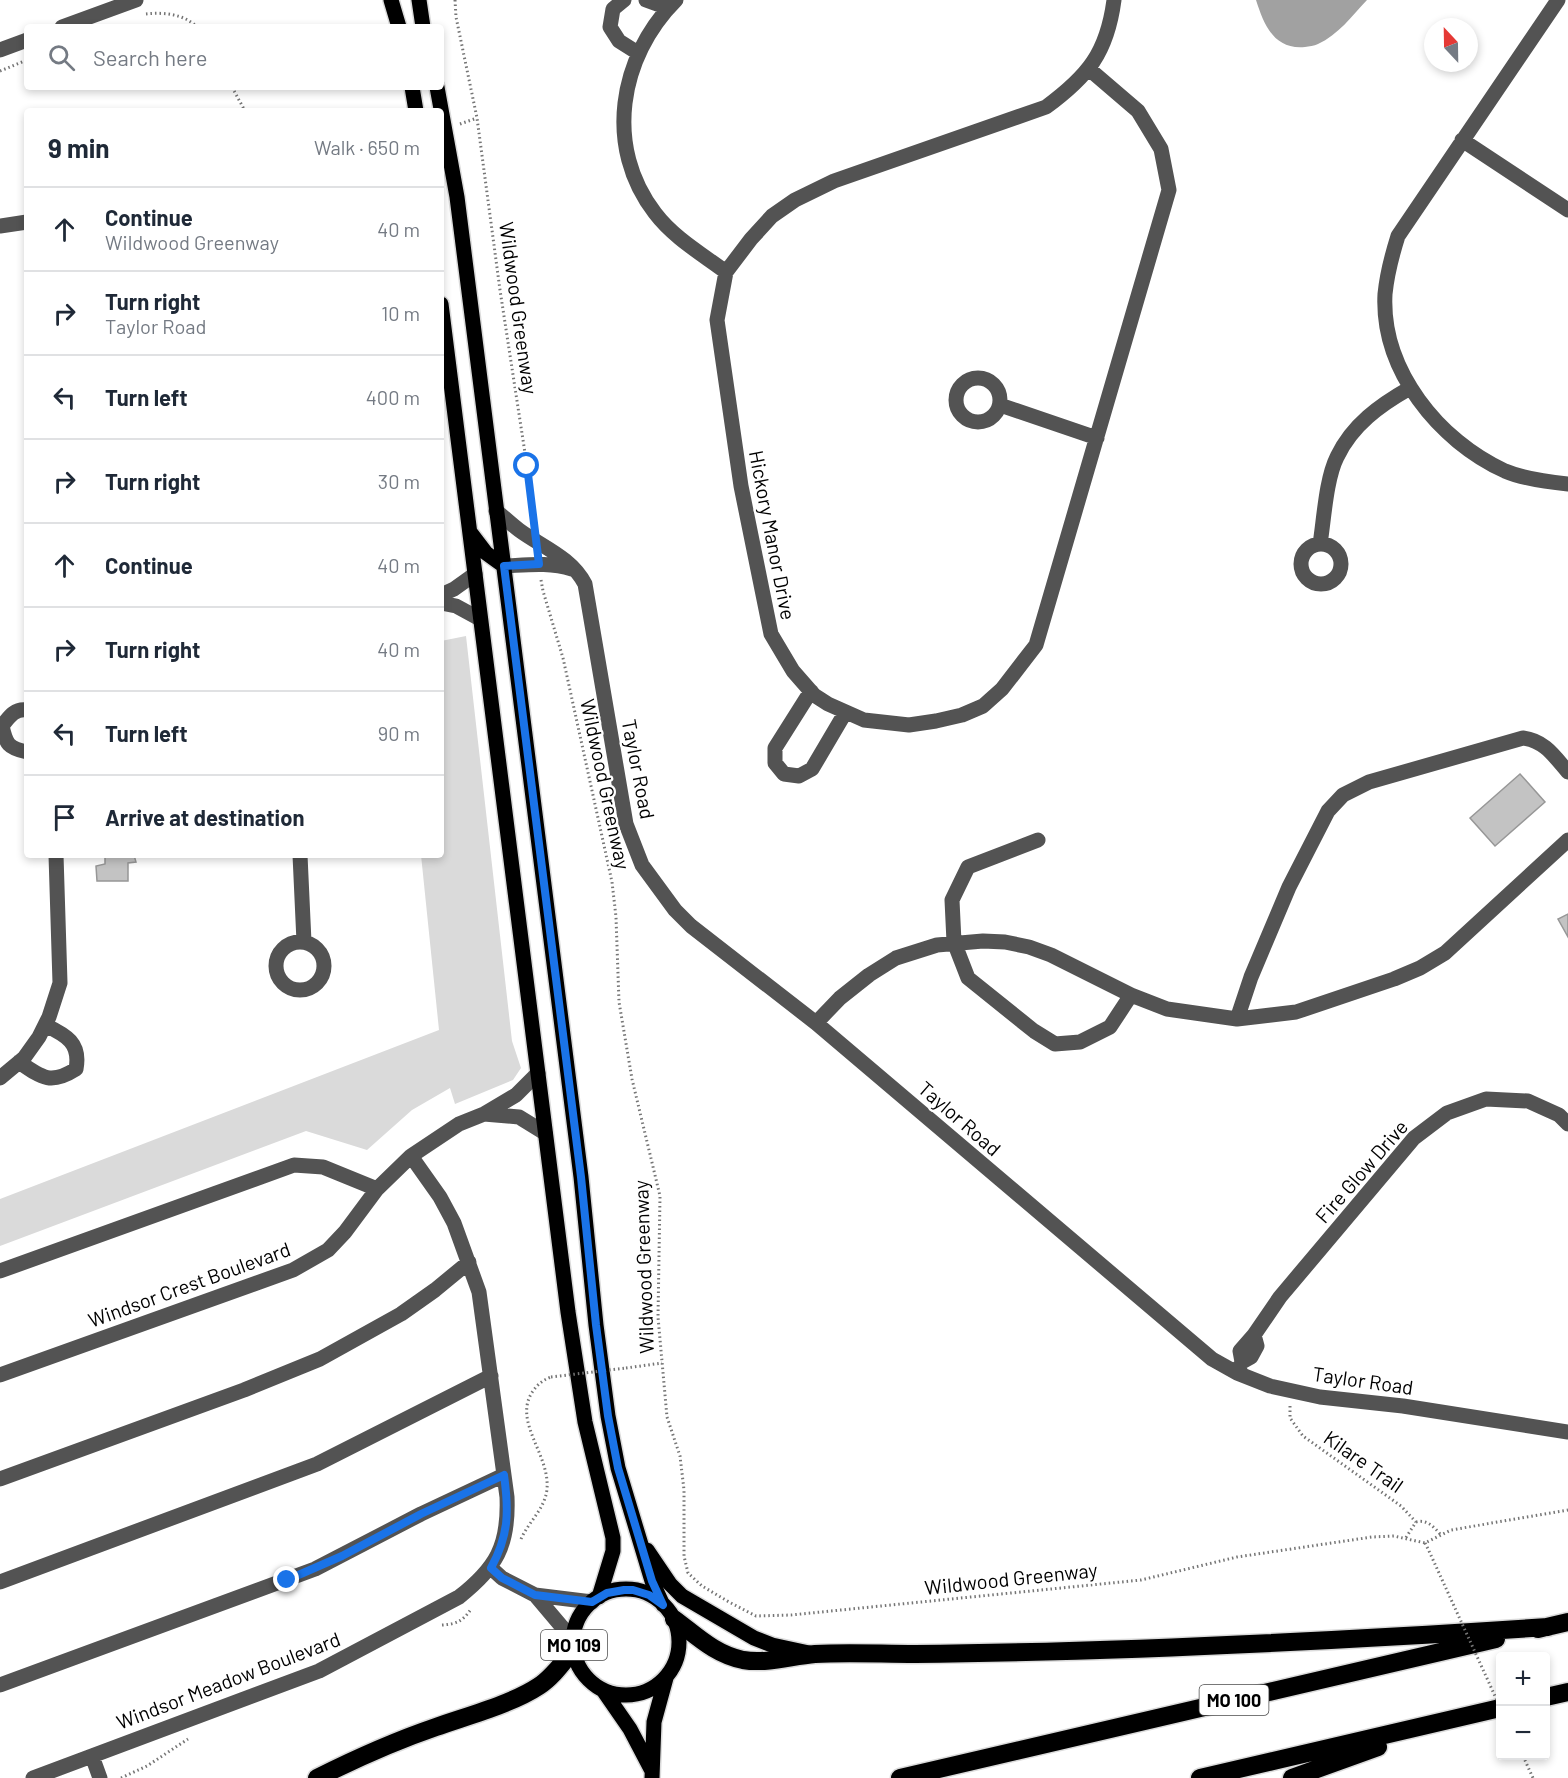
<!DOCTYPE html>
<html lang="en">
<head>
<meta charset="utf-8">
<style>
  body { margin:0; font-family:Barlow,sans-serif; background:#f6f6f7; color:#1f2937 }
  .controls { position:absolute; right:18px; bottom:18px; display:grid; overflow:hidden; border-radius:6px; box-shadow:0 3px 9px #0003 }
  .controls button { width:54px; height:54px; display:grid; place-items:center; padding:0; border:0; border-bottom:2px solid #e0e1e3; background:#fff; color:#1f2937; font:30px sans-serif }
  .compass { position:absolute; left:1424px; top:18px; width:54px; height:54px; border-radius:50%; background:#fff; box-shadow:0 3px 9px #0003; rotate:338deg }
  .stop { position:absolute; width:18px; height:18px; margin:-14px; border:4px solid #1a73e8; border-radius:50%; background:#fff }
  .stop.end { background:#1a73e8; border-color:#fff; box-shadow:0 2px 6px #0008 }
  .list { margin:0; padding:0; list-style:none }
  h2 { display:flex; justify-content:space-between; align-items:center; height:78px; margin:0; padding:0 24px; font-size:26px }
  h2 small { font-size:20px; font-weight:400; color:#747a83 }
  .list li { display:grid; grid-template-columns:39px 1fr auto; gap:18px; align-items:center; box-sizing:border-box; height:84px; padding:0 24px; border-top:2px solid #e0e1e3 }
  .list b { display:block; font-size:22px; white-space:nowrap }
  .list p { margin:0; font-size:20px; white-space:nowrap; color:#747a83 }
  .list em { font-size:20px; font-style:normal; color:#747a83 }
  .icon { flex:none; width:33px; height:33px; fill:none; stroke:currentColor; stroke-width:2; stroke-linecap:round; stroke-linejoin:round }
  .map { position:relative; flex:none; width:1568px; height:1778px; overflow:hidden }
  .search { position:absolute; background:#fff; box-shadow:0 3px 9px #0003; left:24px; top:24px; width:420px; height:66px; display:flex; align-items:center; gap:15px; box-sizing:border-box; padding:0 21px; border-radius:6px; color:#747a83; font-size:22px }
  .panel { position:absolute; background:#fff; box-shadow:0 3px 9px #0003; left:24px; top:108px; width:420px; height:750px; border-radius:6px }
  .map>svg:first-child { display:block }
  .green { fill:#dadada }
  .water { fill:#a1a1a1 }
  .building { fill:#c3c3c3; stroke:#979797; stroke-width:1.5 }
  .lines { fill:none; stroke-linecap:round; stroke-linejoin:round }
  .major-casing { stroke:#dbdbdb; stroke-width:18 }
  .highway-casing { stroke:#dbdbdb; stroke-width:21 }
  .path { stroke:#757575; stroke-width:3; stroke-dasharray:1.5 3; stroke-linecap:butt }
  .minor { stroke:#535353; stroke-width:15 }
  .major { stroke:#000; stroke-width:15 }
  .highway { stroke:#000; stroke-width:18 }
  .path-bridge { stroke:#757575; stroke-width:3; stroke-dasharray:1.5 3; stroke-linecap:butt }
  .route { stroke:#1a73e8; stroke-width:8 }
  .labels { text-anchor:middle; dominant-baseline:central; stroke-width:4.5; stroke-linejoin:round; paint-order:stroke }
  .shield { fill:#fff; stroke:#4c4c4c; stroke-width:1.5 }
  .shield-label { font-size:18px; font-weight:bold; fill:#000 }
  .street-label { font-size:20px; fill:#000; stroke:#fff }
</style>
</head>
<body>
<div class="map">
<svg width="1568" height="1778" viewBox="0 0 1568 1778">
  <rect width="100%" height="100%" fill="#fff"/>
  <path class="green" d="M466,636L512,1041L521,1068L513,1080L455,1104L450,1088L412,1110L367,1150L306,1131L0,1246V1199L439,1030L421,855H441V641Z"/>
  <path class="water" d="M1256,0H1367C1352,16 1338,35 1318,44C1314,46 1309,46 1305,47C1274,50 1264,25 1256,0Z"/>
  <path class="building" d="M1520,774L1545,802L1495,846L1470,818Z
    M105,855H134L136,862L128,863V881H97L96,866L105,864Z
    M1568,914V937L1558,919Z"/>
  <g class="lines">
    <defs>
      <path id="major" d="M391,0L399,27
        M419,0L423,27
        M412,87L416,111
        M437,87L457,197L581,1177L596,1325L608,1416L618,1468L652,1581L663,1605
        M441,304L568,1312L585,1422L613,1538V1551L599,1597
        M470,532L486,553L504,566
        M647,1550L670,1584L682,1596L754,1638L772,1645L809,1653
        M573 1642a53 53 0 1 1 106 0a53 53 0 1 1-106 0Z
        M603,1690L630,1729L651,1769
        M652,1778L654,1722L666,1678"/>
      <path id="highway" d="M674,1619C696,1635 714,1654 743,1660C767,1664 791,1656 815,1654C848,1652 881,1654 915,1654C1126,1652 1337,1641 1548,1627
        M1538,1629L1568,1622
        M1546,1697L1568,1692
        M317,1778C355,1759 395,1741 436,1727C467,1716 512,1704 539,1686C553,1677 563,1662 574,1649
        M900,1778L1496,1639
        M1200,1778L1500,1708
        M1292,1778L1378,1747"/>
    </defs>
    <use href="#major" class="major-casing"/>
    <use href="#highway" class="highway-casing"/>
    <path class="path" d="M455,0L456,17L477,118L500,290L527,466L533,520
      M146,14C164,12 184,14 197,27
      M0,71L27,60
      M232,87L245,111
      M460,124L477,118
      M541,580L543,591L563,658L612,882L616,917L619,1002L632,1079L660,1196L658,1317L667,1417L680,1456L684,1490V1556L688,1573L702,1586L729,1602L756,1616L791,1615L1141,1580L1237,1557L1372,1537L1394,1536L1425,1543L1451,1530L1568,1510
      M626,1368L662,1363
      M1290,1406V1418L1303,1436L1401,1506L1416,1522L1405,1539
      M1416,1522C1427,1519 1434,1527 1441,1535
      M521,1539C529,1521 545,1509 547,1489C550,1454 512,1421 533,1391C538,1384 543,1380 551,1377
      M1425,1543L1429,1551
      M442,1625C457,1624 463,1621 471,1609
      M1523,1756L1533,1778
      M121,1778L147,1766L188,1739"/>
    <path class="minor" d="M624,0L613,9L610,27L619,41L638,53
      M646,0L668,8
      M676,0C619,57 604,147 655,213C674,238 702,254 726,272
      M1558,0L1398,236C1392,255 1387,274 1385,294C1381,370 1439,441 1505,471C1524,479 1547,482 1568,484
      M62,27L136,0
      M0,50L27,40
      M1089,69L1138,111L1161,149L1169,190L1036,645L1002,689L983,706L962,715L936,721L909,725L864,720L828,704L814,695L793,671L771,634L741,486L717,320L726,272L751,239L772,216L795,200L834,181L1046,107C1088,76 1107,53 1114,0
      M1462,140L1568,210
      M0,226L27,222
      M956 400a22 22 0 1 1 44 0a22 22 0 1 1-44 0Z
      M1000,405L1097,438
      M496,511C504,517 511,524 519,530C542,547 571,557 585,584L626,824L642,865L675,910L691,926L816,1023L1212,1359L1237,1373L1270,1386L1320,1397L1403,1406L1568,1432
      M1320,544C1324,519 1326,479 1337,457C1352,425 1380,405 1410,388
      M1301 564a20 20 0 1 1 40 0a20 20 0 1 1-40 0Z
      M504,566C527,565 549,562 572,569
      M441,595L454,589L475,574
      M441,603L456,606L480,619
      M811,691L775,748V763L784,774L799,776L812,769L845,713
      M27,710C15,708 9,717 2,726C6,744 8,748 27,752
      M1038,840L968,867L952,900L954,942L968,978L1034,1031L1055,1044L1080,1042L1110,1027L1131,995
      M300,855L304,942
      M276 966a24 24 0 1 1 48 0a24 24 0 1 1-48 0Z
      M1237,1019L1251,977L1289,887L1328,811L1343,795L1369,782L1523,738C1545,741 1554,756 1568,772
      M816,1023L840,998L869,975L896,958L937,945L983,941L1005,942L1029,947L1051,955L1131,995L1167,1009L1237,1019L1296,1012L1394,979L1420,968L1445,953L1568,840
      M19,1062C42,1078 51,1085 76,1069C81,1043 66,1035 45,1025
      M0,1078L24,1058L39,1037L49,1017L60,983L56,855
      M484,1114L519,1117L545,1133
      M0,1271L294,1165L323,1167L377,1189
      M1242,1362L1251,1357L1257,1346L1254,1335
      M1237,1373L1242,1362L1240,1351L1254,1335L1280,1297L1414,1138L1447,1113L1486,1099L1528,1101L1559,1115L1568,1124
      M0,1375L293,1270L328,1250L345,1232L377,1189L411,1156L459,1124L484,1114L516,1095L538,1073
      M0,1479L244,1390L320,1359L401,1314L435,1290L469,1262
      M491,1568L502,1578L535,1595L573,1640
      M0,1582L317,1464L491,1376
      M535,1595L592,1602
      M0,1685L315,1569L421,1514L504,1475
      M92,1756L100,1778
      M33,1778L319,1671L459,1597C496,1568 509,1546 507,1497L479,1292L454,1223L440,1197L411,1156"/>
    <use href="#major" class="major"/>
    <use href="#highway" class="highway"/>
    <path class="path-bridge" d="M551,1377L626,1368
      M1429,1551L1500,1707"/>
  </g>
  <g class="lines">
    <path class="route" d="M287,1580L342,1556L421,1514L504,1475C509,1511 509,1535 491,1568L502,1578L535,1595L592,1602L607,1593L624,1590H633L649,1595L663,1605L652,1581L618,1468L608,1416L596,1325L581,1177L504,566L539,564L527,466"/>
  </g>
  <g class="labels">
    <g class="shield">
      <rect x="541" y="1630" width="66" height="30" rx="4.5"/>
      <rect x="1199.5" y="1685" width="69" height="30" rx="4.5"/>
    </g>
    <g class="shield-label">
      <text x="574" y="1645">MO 109</text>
      <text x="1234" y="1700">MO 100</text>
    </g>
    <g class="street-label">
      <text transform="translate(519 308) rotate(82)">Wildwood Greenway</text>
      <text transform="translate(773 535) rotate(79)">Hickory Manor Drive</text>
      <text transform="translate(639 769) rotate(79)">Taylor Road</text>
      <text transform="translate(606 784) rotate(78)">Wildwood Greenway</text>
      <text transform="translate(960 1118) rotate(41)">Taylor Road</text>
      <text transform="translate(1361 1171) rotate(-49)">Fire Glow Drive</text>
      <text transform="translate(643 1267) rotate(-92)">Wildwood Greenway</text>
      <text transform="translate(189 1284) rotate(-20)">Windsor Crest Boulevard</text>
      <text transform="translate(1363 1380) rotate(8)">Taylor Road</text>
      <text transform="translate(1364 1461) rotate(35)">Kilare Trail</text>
      <text transform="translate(1011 1578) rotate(-6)">Wildwood Greenway</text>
      <text transform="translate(228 1680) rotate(-21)">Windsor Meadow Boulevard</text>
    </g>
  </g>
</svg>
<div class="controls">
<button>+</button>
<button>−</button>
</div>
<svg class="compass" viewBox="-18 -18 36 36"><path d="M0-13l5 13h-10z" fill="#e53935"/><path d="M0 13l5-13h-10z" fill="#747a83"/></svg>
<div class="stop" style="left:527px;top:466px"></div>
<div class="stop end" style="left:287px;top:1580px"></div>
<div class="search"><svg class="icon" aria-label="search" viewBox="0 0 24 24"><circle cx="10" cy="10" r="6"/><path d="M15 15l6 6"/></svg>Search here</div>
<section class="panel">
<h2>9 min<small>Walk · 650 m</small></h2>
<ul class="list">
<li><svg class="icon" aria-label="ahead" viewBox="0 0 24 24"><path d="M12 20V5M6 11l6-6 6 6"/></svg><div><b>Continue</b><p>Wildwood Greenway</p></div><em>40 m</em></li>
<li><svg class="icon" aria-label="right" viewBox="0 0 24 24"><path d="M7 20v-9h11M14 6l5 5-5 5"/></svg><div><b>Turn right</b><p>Taylor Road</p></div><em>10 m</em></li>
<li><svg class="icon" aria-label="left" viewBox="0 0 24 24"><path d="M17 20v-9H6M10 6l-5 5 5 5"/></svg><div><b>Turn left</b></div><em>400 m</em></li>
<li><svg class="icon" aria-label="right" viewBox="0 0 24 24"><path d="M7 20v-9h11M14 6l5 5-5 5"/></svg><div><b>Turn right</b></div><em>30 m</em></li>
<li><svg class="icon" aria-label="ahead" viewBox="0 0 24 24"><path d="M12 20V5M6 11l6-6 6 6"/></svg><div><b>Continue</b></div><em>40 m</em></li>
<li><svg class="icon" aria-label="right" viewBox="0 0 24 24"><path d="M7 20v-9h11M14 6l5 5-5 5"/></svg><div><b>Turn right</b></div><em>40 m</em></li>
<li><svg class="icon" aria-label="left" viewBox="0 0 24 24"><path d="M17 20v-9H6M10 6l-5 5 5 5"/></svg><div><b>Turn left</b></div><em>90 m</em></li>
<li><svg class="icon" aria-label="arrive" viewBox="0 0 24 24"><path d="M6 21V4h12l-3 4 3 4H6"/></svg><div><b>Arrive at destination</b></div></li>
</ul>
</section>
</div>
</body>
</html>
